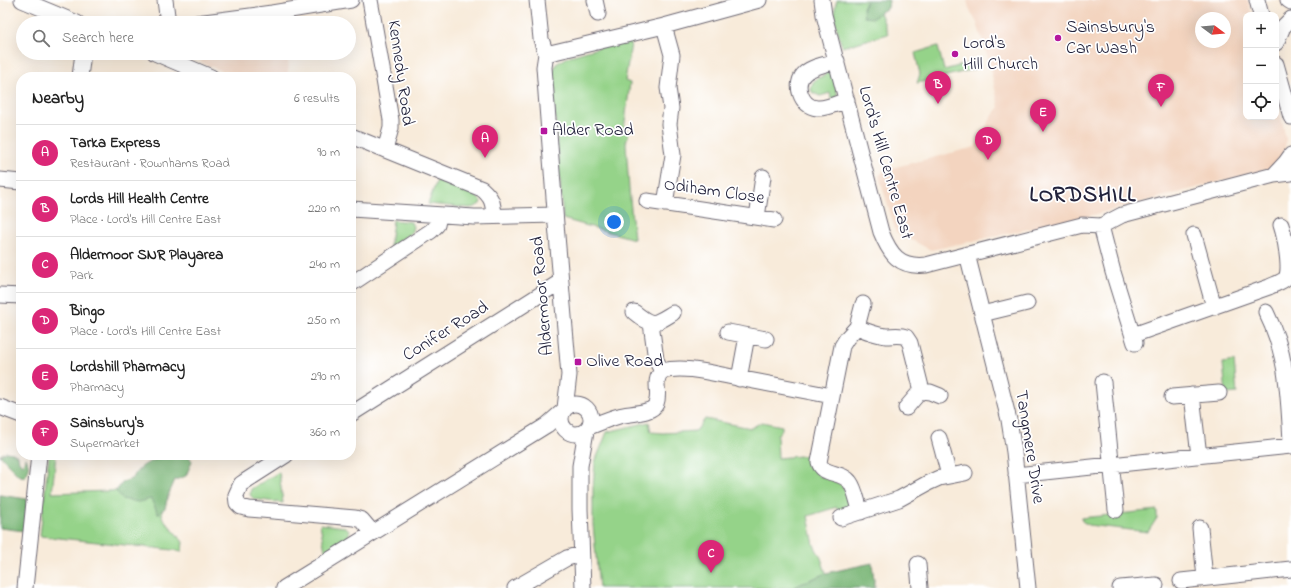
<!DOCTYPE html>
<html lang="en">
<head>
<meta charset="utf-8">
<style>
  body { margin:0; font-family:"Indie Flower",sans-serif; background:#f6f6f6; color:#222 }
  .controls { position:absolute; right:12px; top:12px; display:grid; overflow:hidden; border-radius:8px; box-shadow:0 4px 16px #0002 }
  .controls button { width:36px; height:36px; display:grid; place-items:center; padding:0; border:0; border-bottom:1px solid #e0e0e0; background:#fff; color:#222; font:20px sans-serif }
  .compass { position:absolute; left:1195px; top:12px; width:36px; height:36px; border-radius:50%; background:#fff; box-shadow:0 4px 16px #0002; rotate:106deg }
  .you { position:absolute; left:614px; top:222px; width:14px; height:14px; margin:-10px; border:3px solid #fff; border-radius:50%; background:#1a73e8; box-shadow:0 0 0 6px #1a73e833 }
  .badge { display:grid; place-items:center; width:26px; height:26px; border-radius:50%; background:#db2777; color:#fff; font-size:13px; font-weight:700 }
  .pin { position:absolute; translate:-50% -33px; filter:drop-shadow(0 1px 2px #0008) }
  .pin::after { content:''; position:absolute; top:21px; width:14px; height:12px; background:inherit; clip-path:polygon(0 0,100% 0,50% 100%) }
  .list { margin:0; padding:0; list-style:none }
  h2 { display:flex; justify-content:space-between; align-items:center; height:52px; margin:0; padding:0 16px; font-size:17px }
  h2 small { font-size:13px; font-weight:400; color:#767676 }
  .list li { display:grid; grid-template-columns:26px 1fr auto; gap:12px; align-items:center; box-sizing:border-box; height:56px; padding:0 16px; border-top:1px solid #e0e0e0 }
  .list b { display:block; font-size:15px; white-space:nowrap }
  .list p { margin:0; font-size:13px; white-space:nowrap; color:#767676 }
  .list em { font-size:13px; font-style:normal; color:#767676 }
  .icon { flex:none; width:22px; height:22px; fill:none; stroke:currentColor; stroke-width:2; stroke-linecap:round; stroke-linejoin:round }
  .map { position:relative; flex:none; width:1291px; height:588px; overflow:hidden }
  .search { position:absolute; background:#fff; box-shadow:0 4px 16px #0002; left:16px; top:16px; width:340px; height:44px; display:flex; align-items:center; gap:10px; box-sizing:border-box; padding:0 14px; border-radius:22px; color:#767676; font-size:15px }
  .panel { position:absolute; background:#fff; box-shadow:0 4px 16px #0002; left:16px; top:72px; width:340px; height:388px; border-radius:16px }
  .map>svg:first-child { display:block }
  .built { fill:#f3d4bf; fill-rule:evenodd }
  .green { fill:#95d389; stroke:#5c7a62 }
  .forest { fill:#78b575; stroke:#4d6c58 }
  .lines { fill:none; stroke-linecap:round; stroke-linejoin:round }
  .minor-casing { stroke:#6d6873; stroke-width:17 }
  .minor { stroke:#fff; stroke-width:15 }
  .poi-dot { fill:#b5179e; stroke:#fff; stroke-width:1.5 }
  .labels { text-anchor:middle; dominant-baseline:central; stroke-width:3.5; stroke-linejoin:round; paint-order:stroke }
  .poi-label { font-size:18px; fill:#22223b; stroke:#fff; text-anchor:start }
  .street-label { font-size:18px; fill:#22223b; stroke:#fff }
  .district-label { font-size:22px; font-weight:bold; letter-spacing:1px; fill:#22223b; stroke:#fff }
</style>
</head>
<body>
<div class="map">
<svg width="1291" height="588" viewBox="0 0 1291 588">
  <rect width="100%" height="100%" fill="#fff"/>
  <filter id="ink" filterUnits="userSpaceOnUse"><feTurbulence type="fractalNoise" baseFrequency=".025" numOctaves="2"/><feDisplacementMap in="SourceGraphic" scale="8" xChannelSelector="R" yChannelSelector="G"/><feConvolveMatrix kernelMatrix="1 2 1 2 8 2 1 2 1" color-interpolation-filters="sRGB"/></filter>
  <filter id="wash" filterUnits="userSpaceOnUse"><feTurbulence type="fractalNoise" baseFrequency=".012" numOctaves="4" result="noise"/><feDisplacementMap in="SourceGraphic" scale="16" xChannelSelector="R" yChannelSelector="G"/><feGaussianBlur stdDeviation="0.9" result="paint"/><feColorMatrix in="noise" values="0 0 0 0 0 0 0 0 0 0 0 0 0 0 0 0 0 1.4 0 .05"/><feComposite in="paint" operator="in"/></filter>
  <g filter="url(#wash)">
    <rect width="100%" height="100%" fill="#f8ebda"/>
    <path class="built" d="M967,0H1248L1252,15H1246V117H1276V94L1286,139L1285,148L1282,156L1276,164L1268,169L1089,216L931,250L896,232L879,176L884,170L975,147L991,118L999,107L989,62L977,23L969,9ZM1201,18H1225V42H1201Z
      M204,53H287L289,68L286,77H237L200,62Z"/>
    <path class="green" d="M837,0H867L863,8L873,18L880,12L888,34L842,47C838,32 831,15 837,0Z
      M632,38L625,81L630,83L624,130L629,131L626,143L629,189L634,239L563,219L552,76L556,64L570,56Z
      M938,46L944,70L973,62L975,69L917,83L920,74L915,53Z
      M832,70L838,97L831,99L830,93L820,96L813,93L811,90L813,82L818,78L826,75V71Z
      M437,180L476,196L481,201L480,204L475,207L470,208L428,204Z
      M393,220L411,222L413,227L411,233L390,247Z
      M1234,361L1237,393L1226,394L1223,363Z
      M705,419L751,428L762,422L782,426V429L777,436L778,458L812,455L814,466L819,476C843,483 845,484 851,509L839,511L837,507L808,516L814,545L821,558L826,573L792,588H599L593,525V488L595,462L607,432L649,422L651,432L663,433L696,431Z
      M49,455H56L52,493L164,489L162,517L183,542L182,551L40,536Z
      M279,472L283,503L254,499L250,495L251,489Z
      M1157,510V518L1148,532L1088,525L1082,521L1081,518Z
      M320,524L345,527L349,530V536L348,538L325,551Z"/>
    <path class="forest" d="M867,0H889L888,8L880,12L873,18L864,17L863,8Z
      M6,452L13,453L18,456L19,462L23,465L25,458L27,459L29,468L27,474L24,477L18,475L16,473L0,455Z
      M168,455H188L192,461L186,476L175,480L168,496L165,508L158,514L151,499L138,502L122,499L116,491L123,482L133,478C139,464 154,460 168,455Z
      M0,495L27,499L24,531L0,528Z
      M872,563L875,588H792L826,573Z"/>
  </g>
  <g filter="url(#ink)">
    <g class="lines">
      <defs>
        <path id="minor" d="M22,0L77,23
          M165,0L168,23
          M370,0L391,120V128L385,150
          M537,0L541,39L546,54L544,67L556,224L569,375L565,408
          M595,0L598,14
          M822,0L824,15L881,232C890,254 899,268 926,265L1082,225L1101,226L1122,215L1274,175L1291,173
          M1257,0L1261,15
          M1288,0L1291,2
          M197,23L272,13L351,0
          M664,26L672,55L668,88L671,108L669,124L673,155L665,204
          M1276,43L1283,27L1291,19
          M155,53L211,77
          M546,54L664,26L759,0
          M837,61C827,64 813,66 805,73C793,83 801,107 817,108C826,109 838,103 847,100
          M1276,64L1291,117
          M80,77L83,53
          M351,136L482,189C492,198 493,202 494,216
          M1274,175L1286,162L1291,155
          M0,180L21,182
          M647,201L774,220
          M351,209L474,217L555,215
          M757,217L763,177
          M1101,226L1113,272L1135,343
          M1194,235L1214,307
          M967,254L1009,420L1014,452L1028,588
          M351,284L431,231L437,225L439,215
          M0,295L21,296
          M634,312C653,327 653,325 673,313
          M1266,312C1288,356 1288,394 1291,441
          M982,314L1027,303
          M651,323L656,360L662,371
          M857,327C866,331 876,335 886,336C893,336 899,334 906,337L910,343L922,391
          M728,332L766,339
          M1133,335L1269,287C1275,284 1282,282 1286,278C1291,269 1285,237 1281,225
          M739,379L747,336
          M1103,382L1116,510
          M1192,395L1199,456
          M1172,397L1219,393
          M561 419a15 15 0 1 1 30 0a15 15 0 1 1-30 0Z
          M0,407L21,415
          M906,408L918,394L922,391L930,392L940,396
          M351,414L560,282
          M589,427C599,423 608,419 619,416C628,413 652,414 656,404C661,392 652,382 662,371C686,365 714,374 738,378C769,384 800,390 832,396
          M939,438L949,475
          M286,455L247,480L241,484L236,495L237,503L241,507L249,509L355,518L362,520L373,533
          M1016,475L1291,446
          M861,512C857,503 856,490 850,482C842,471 822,476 819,462L842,346L847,338L857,327L863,304
          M841,518L899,499L928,483L939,478L965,473
          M1200,528L1205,578
          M918,564L920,588
          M1181,581L1291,569
          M25,588L39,455
          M284,588L547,425L563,411
          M515,588L567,558L581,554
          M583,588L580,509V466L586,431
          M1120,588L1156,585"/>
      </defs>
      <use href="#minor" class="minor-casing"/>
      <use href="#minor" class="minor"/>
    </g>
  </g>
  <g class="poi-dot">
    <circle cx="1058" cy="38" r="4"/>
    <circle cx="955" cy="54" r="4"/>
    <rect x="540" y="127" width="8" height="8" rx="2"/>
    <rect x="574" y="358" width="8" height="8" rx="2"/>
  </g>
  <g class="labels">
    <g class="poi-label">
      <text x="1066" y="28">Sainsbury's<tspan x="1066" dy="21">Car Wash</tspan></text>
      <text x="963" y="44">Lord's<tspan x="963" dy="21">Hill Church</tspan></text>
      <text x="552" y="131">Alder Road</text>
      <text x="586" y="362">Olive Road</text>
    </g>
    <g class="street-label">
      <text transform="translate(400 73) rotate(82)">Kennedy Road</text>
      <text transform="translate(885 163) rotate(74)">Lord's Hill Centre East</text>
      <text transform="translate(714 192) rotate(8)">Odiham Close</text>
      <text transform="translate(543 296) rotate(-95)">Aldermoor Road</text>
      <text transform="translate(446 332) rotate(-32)">Conifer Road</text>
      <text transform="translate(1029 447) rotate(81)">Tangmere Drive</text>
    </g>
    <g class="district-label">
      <text x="1083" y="196">LORDSHILL</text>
    </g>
  </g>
</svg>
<div class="controls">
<button>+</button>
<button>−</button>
<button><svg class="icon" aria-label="locate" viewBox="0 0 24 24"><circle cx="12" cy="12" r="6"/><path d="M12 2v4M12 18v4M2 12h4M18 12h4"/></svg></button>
</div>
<svg class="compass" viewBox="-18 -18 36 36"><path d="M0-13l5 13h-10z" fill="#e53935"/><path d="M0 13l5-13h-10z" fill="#767676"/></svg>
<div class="you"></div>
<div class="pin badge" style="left:485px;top:158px">A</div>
<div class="pin badge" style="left:938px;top:104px">B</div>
<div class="pin badge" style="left:711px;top:573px">C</div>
<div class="pin badge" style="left:988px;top:160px">D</div>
<div class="pin badge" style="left:1043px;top:132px">E</div>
<div class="pin badge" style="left:1161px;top:107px">F</div>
<div class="search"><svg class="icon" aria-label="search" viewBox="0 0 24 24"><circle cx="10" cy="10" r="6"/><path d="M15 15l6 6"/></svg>Search here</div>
<section class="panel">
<h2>Nearby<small>6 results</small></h2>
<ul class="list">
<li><span class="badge">A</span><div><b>Tarka Express</b><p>Restaurant · Rownhams Road</p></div><em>90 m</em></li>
<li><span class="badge">B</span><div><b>Lords Hill Health Centre</b><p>Place · Lord's Hill Centre East</p></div><em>220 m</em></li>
<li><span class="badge">C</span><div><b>Aldermoor SNR Playarea</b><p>Park</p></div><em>240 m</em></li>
<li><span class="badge">D</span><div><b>Bingo</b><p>Place · Lord's Hill Centre East</p></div><em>250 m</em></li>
<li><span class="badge">E</span><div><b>Lordshill Pharmacy</b><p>Pharmacy</p></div><em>290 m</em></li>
<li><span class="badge">F</span><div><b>Sainsbury's</b><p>Supermarket</p></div><em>360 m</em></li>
</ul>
</section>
</div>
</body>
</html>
